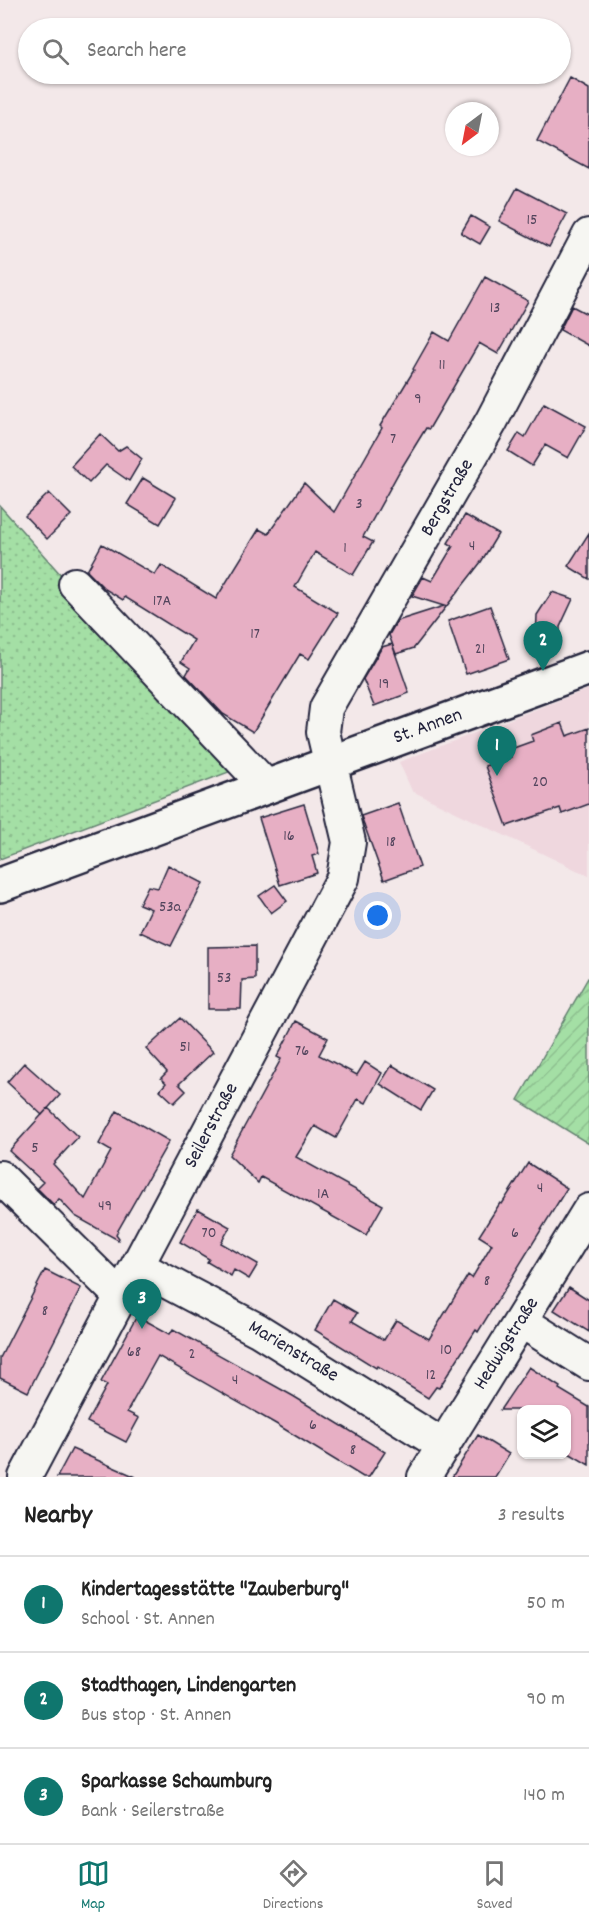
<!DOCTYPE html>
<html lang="en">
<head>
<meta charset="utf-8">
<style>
  body { margin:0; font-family:Dekko,sans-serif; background:#f6f6f6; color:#222 }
  .controls { position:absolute; right:18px; bottom:18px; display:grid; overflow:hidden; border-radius:12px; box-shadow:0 2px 4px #0004 }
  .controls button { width:54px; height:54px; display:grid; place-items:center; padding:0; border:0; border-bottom:2px solid #e0e0e0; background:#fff; color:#222; font:30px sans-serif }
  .compass { position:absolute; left:445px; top:102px; width:54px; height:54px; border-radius:50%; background:#fff; box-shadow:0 2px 4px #0004; rotate:212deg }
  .you { position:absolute; left:378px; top:916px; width:21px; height:21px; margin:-15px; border:4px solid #fff; border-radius:50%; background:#1a73e8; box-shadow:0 0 0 9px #1a73e833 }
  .badge { display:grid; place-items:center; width:39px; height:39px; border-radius:50%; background:#0f766e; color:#fff; font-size:20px; font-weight:700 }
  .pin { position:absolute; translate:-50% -50px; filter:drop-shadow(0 2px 3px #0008) }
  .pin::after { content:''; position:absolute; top:32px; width:21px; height:18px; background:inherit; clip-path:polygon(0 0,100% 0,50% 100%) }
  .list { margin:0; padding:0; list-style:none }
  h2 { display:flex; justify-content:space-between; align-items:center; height:78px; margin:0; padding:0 24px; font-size:26px }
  h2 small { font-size:20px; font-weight:400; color:#767676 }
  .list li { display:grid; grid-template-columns:39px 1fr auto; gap:18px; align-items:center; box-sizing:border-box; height:96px; padding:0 24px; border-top:2px solid #e0e0e0 }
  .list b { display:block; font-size:22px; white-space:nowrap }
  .list p { margin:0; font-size:20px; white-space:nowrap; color:#767676 }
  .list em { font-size:20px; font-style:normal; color:#767676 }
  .icon { flex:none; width:33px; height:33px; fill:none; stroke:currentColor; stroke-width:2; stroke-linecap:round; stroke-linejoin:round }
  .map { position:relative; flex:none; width:589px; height:1477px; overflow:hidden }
  .search { position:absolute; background:#fff; box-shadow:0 2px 4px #0004; left:18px; right:18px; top:18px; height:66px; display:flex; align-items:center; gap:15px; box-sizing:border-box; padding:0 21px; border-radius:33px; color:#767676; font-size:22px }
  .sheet { height:366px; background:#fff }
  nav { display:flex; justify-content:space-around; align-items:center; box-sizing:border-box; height:84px; border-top:2px solid #e0e0e0; background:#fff; font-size:16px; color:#767676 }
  nav a { display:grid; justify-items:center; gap:3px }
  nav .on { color:#0f766e }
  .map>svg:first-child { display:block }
  .built { fill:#efd7de }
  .grass { fill:url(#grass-dots); stroke:#638070; stroke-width:1.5 }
  .garden { fill:url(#garden-furrows); stroke:#638070; stroke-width:1.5 }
  .building { fill:#e7afc4; stroke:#22223b; stroke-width:1.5 }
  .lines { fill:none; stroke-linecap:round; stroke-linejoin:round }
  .minor-casing { stroke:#22223b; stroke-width:36 }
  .major-casing { stroke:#22223b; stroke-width:38 }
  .minor { stroke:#f6f6f2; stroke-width:32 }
  .major { stroke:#f6f6f2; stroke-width:33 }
  .labels { text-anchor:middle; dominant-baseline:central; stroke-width:4.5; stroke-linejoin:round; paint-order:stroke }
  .number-label { font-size:16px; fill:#53455d }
  .street-label { font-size:20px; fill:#22223b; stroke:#f6f6f2 }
</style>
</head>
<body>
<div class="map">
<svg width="589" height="1477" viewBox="0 0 589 1477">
  <defs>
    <pattern id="grass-dots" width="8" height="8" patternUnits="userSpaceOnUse" patternTransform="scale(1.5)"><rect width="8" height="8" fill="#a4dfa5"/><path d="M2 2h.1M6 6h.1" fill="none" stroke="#8dbf8f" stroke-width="1.8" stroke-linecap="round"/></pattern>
    <pattern id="garden-furrows" width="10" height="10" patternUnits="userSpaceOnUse" patternTransform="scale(1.5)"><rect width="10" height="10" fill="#a4dfa5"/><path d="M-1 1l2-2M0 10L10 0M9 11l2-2" fill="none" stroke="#8dbf8f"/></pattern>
  </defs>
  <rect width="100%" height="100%" fill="#f3e8e9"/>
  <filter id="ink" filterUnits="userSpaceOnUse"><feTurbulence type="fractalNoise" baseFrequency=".0167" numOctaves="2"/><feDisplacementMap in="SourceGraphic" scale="12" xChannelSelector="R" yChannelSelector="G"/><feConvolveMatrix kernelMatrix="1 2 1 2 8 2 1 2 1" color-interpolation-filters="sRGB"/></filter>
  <g filter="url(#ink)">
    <path class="built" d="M589,689V876L412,791L399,762Z"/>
    <path class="grass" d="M0,506L234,770L0,859Z"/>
    <path class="garden" d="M588,978H589V1144L518,1100Z"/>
    <path class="building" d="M570,78L589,89V169L537,141Z
      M517,188L567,214L549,247L499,221Z
      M471,216L490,227L480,244L461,233Z
      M485,277L528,301L498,354L479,343L429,429L426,428L399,472L363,537L373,542L353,575L315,552L295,587L338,613L309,659L300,654L253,732L223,714L186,675L190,668L181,662L194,640L125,597L123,600L105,589L87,571L102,544L155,575L161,565L216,599L259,529L268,534L304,483L334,512L382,428L380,426L414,370L413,369L434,332L449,341Z
      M572,306L589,315V346L560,330Z
      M544,403L586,426L568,458L545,445L532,466L508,451L519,433L525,437Z
      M100,434L118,451L126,446L142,459L129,481L106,465L89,483L71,466Z
      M143,478L176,498L160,524L127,504Z
      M49,493L71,515L47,539L25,516Z
      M465,515L498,534L481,562L414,648L396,654L389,635L397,621L444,606L412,596L423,577L432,581L453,546L448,543Z
      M589,533V579L568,566Z
      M552,592L573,599L560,627V642L536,641L537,615Z
      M490,606L509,659L466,674L448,621Z
      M392,644L409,693L374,706L363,679L382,647Z
      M562,723L567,736L589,728V804L562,814L560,808L507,826L485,766L511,757L508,750L533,741L531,735Z
      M398,803L420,867L384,880L361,816Z
      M304,804L319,854L312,856L317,873L280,885L259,818Z
      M168,865L203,883L171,946L140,932L151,909L139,904L148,886L158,888Z
      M275,885L287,901L271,913L259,896Z
      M255,946V979L242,980L241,1009H208V947Z
      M180,1018L213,1052L179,1084L186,1091L174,1103L160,1090L166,1083L161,1078L167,1072L146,1049Z
      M296,1021L328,1038L319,1055L357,1075L365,1062L382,1073L366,1103L358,1099L336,1138L315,1126L296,1157L383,1205L366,1235L261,1177L258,1183L229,1155L281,1059L277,1057Z
      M24,1063L60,1095L42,1115L7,1082Z
      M392,1065L433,1090L421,1110L380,1084Z
      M48,1108L78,1137L53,1164L85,1199L111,1151L99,1144L117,1111L169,1141L116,1234L119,1238L118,1240L75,1216L59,1199L54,1205L37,1188L43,1182L9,1151Z
      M528,1163L567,1188L478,1332L476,1330L439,1388L436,1387L428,1398L377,1366L376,1368L315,1330L333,1299L357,1313L352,1321L384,1340L396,1320L429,1339L468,1275L472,1278L492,1244L479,1236L500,1203L502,1204Z
      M198,1209L230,1227L221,1243L258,1264L249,1279L234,1270L231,1276L207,1262L209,1259L180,1242Z
      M45,1270L81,1288L28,1392L0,1378V1358Z
      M569,1287L589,1300V1332L554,1310Z
      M137,1316L170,1334L173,1329L293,1396L385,1452L369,1477H363L276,1424L158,1356L127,1412L139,1418L126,1442L87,1422L107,1385L101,1382Z
      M529,1367L560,1387L559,1389L589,1407V1465L567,1452V1410H500Z
      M478,1435L509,1454L495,1477H452Z
      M72,1449L136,1477H57Z"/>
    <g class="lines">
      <defs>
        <path id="minor" d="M75,584L267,787
          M0,1177L121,1297
          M137,1266L258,1330L444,1446
          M521,1321L589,1364
          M25,1477L343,878L349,842L323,732L326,708L491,422L589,235
          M424,1477L589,1210"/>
        <path id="major" d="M0,885L589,668"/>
      </defs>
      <use href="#minor" class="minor-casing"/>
      <use href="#major" class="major-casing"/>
      <use href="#minor" class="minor"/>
      <use href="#major" class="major"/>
    </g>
  </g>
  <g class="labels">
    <g class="number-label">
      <text x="532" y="220">15</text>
      <text x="495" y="308">13</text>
      <text x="442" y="365">11</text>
      <text x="418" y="399">9</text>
      <text x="393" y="439">7</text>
      <text x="359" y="504">3</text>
      <text x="472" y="546">4</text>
      <text x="345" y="548">1</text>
      <text x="162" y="601">17A</text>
      <text x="255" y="634">17</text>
      <text x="480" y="649">21</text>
      <text x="384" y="684">19</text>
      <text x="540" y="782">20</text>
      <text x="289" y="836">16</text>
      <text x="391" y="842">18</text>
      <text x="170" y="907">53a</text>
      <text x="224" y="978">53</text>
      <text x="185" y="1047">51</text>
      <text x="302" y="1051">76</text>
      <text x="35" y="1148">5</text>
      <text x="540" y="1188">4</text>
      <text x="323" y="1194">1A</text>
      <text x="105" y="1206">49</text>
      <text x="209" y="1233">70</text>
      <text x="515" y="1233">6</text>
      <text x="487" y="1281">8</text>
      <text x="45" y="1311">8</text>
      <text x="446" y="1350">10</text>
      <text x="134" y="1352">68</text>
      <text x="192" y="1354">2</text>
      <text x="431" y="1375">12</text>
      <text x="235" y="1380">4</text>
      <text x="313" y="1425">6</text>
      <text x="353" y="1450">8</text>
    </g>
    <g class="street-label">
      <text transform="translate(448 498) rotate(-60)">Bergstraße</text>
      <text transform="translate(428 727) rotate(-20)">St. Annen</text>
      <text transform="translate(212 1126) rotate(-62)">Seilerstraße</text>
      <text transform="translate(507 1344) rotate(-58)">Hedwigstraße</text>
      <text transform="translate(293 1352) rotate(31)">Marienstraße</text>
    </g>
  </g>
</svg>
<div class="controls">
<button><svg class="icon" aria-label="layers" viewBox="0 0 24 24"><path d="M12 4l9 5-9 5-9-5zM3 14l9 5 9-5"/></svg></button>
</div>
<svg class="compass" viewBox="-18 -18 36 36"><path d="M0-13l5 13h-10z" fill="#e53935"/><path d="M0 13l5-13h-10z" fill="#767676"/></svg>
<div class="you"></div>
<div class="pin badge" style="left:497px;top:776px">1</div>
<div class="pin badge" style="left:543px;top:671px">2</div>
<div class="pin badge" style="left:142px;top:1329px">3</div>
<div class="search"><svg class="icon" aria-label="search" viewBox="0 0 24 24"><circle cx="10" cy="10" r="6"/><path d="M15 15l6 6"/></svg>Search here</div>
</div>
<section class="sheet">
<h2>Nearby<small>3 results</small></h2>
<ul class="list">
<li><span class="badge">1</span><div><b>Kindertagesstätte &quot;Zauberburg&quot;</b><p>School · St. Annen</p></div><em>50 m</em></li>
<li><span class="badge">2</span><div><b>Stadthagen, Lindengarten</b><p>Bus stop · St. Annen</p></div><em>90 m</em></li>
<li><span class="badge">3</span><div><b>Sparkasse Schaumburg</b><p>Bank · Seilerstraße</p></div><em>140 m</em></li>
</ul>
</section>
<nav>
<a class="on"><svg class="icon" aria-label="map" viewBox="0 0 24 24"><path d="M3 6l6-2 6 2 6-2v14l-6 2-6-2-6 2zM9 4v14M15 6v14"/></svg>Map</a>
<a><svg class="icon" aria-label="directions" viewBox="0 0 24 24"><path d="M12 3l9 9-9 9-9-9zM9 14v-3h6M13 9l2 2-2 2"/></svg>Directions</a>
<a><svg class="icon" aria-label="saved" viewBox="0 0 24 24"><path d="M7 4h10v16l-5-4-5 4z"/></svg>Saved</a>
</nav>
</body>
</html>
